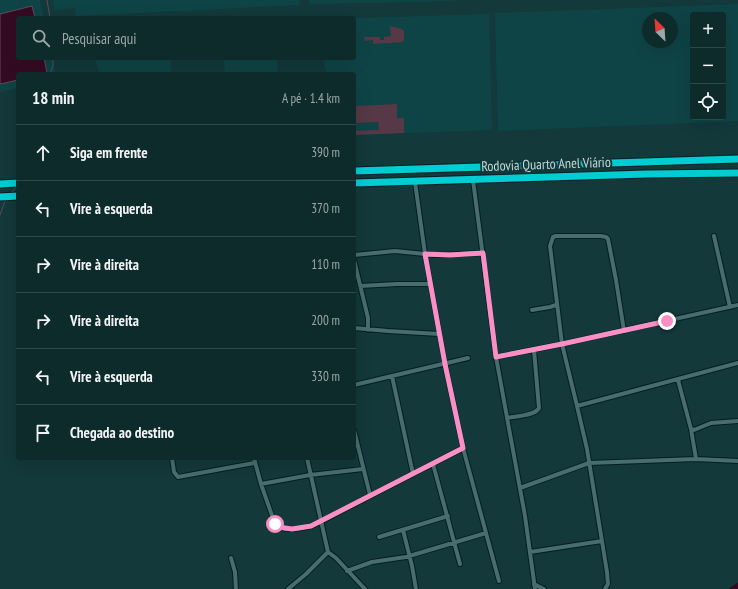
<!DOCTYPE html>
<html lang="pt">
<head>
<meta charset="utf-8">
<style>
  body { margin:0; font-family:"PT Sans Narrow",sans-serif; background:#1c3738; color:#f1f3f6 }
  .controls { position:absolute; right:12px; top:12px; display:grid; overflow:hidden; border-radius:4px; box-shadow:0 4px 16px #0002 }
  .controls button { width:36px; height:36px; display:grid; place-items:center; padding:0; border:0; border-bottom:1px solid #2e4748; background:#0e2b2c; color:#f1f3f6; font:20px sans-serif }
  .compass { position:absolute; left:642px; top:12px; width:36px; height:36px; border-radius:50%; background:#0e2b2c; box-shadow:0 4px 16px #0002; rotate:335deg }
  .stop { position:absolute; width:12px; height:12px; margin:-9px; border:3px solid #fa8fc6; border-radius:50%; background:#fff }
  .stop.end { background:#fa8fc6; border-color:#fff; box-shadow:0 1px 4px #0008 }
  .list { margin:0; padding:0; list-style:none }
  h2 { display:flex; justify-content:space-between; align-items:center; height:52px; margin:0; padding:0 16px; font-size:17px }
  h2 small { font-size:13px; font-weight:400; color:#9ba7a9 }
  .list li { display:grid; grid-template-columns:26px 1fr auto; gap:12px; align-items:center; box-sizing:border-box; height:56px; padding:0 16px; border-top:1px solid #2e4748 }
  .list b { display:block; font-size:15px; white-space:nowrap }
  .list em { font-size:13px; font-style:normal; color:#9ba7a9 }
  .icon { flex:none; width:22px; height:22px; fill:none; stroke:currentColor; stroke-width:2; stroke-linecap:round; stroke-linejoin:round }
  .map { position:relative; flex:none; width:738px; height:589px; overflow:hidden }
  .search { position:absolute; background:#0e2b2c; box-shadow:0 4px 16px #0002; left:16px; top:16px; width:340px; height:44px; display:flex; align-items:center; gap:10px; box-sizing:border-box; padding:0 14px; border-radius:4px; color:#9ba7a9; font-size:15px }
  .panel { position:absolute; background:#0e2b2c; box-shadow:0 4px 16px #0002; left:16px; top:72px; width:340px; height:388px; border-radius:4px }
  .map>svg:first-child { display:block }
  .built { fill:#0f4446; fill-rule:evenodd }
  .green { fill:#563846 }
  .water { fill:#350b23; stroke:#60485a }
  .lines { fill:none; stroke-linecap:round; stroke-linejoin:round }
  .stream { stroke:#60485a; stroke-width:1 }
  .river { stroke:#350b23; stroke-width:6 }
  .street-casing { stroke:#031f21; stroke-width:6 }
  .highway-casing { stroke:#031f21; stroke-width:9 }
  .street { stroke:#476d6e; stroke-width:4 }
  .highway { stroke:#00ccd3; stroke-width:7 }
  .route { stroke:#fa8fc6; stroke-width:5 }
  .labels { text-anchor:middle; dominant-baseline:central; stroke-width:4; stroke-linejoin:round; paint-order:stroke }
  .street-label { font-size:14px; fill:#c4d8d9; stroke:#13393b }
</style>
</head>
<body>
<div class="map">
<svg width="738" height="589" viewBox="0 0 738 589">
  <rect width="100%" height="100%" fill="#13393b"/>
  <path class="built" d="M0,0H40L44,18H18V58H53L56,74H18V88L0,92Z
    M53,0H299L300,5L76,16L75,8L54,10Z
    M309,0H465L424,2L310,4Z
    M738,4V121L498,131L495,13ZM693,15H723V117H693ZM648,18H672V42H648Z
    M489,14L492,130L354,135V74H327L323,58H354V18Z
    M95,58H170L171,74H99Z
    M224,58H277L278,74H225Z"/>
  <path class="green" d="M390,26L402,29L404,31V40L402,42L373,44V40L365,41L364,37H380V40H384V37L391,36Z
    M397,104V118H404V133L355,135L354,131L379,130L378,122L355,123V106Z"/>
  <path class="water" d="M32,6L35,18H18V58H44L47,73L18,74V80L0,84V14Z"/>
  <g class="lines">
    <path class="stream" d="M47,0L50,18
      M50,74L53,66V58
      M12,192L16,187
      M0,215L5,201"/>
    <path class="river" d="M733,589L738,586"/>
    <defs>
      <path id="street" d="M473,180L496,357L525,516L535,589
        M415,182L425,254L445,364L463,448L499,581
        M714,236L730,307
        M354,255L395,251L435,255L483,253
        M354,260L368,318V330
        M360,286L397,284H430
        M532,310L550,307L556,305
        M354,328L388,331L439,334
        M496,357L562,344L738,305
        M392,376L413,474
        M678,380L691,429L694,430L711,423L738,421
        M354,385L468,358
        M577,406L738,363
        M507,418C516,416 535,416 539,408L534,350
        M691,429L696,459
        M354,430L370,495
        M172,458L174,472L178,477L254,463
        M254,458L261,484L275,524C283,533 308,528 318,523L463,448
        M433,464L460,564
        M261,484L310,475L363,469
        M520,488L589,463L696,459L738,461
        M403,530L412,566L416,589
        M379,537L448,516
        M328,552L336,558L365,589
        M530,552L602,541
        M231,558L235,572L236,589
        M347,571L372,562L406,557L486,533
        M534,584L544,589
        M288,589L306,574L328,552L307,458
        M605,589L608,584L607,572L587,449L577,406L562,344L550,246L553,237L556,236H601L606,237L608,239L616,280L624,331"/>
      <path id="highway" d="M354,171L738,159
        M354,183L647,174L738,173
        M0,184L18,183
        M0,197L18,196"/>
    </defs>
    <use href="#street" class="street-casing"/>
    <use href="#highway" class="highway-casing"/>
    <use href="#street" class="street"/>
    <use href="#highway" class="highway"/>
  </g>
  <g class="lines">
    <path class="route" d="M275,524L278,527L292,529L311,526L463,448L445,364L425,254L450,255L483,253L496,357L562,344L667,321"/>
  </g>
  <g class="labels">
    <g class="street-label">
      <text transform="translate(546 164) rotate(-2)">Rodovia Quarto Anel Viário</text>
    </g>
  </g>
</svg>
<div class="controls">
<button>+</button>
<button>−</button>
<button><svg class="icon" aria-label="locate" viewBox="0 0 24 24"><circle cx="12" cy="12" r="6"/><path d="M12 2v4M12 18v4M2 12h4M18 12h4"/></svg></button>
</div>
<svg class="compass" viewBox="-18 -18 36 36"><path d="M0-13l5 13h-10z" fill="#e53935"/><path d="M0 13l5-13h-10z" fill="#9ba7a9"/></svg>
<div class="stop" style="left:275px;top:524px"></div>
<div class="stop end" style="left:667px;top:321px"></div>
<div class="search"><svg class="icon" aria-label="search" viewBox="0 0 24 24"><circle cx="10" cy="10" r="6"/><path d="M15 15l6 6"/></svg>Pesquisar aqui</div>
<section class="panel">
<h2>18 min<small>A pé · 1.4 km</small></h2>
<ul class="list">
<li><svg class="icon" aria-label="ahead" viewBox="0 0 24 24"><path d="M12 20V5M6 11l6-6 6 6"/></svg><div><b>Siga em frente</b></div><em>390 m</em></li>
<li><svg class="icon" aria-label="left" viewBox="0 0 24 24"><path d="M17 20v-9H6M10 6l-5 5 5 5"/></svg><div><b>Vire à esquerda</b></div><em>370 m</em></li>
<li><svg class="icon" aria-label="right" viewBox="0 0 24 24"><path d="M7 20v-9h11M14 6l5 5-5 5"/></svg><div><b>Vire à direita</b></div><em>110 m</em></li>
<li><svg class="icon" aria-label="right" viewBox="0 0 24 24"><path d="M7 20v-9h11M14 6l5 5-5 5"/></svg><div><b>Vire à direita</b></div><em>200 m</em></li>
<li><svg class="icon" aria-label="left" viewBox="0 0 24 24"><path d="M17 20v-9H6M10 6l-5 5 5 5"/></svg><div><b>Vire à esquerda</b></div><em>330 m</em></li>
<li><svg class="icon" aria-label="arrive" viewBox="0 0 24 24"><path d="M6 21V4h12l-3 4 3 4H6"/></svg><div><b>Chegada ao destino</b></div></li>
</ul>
</section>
</div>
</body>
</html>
